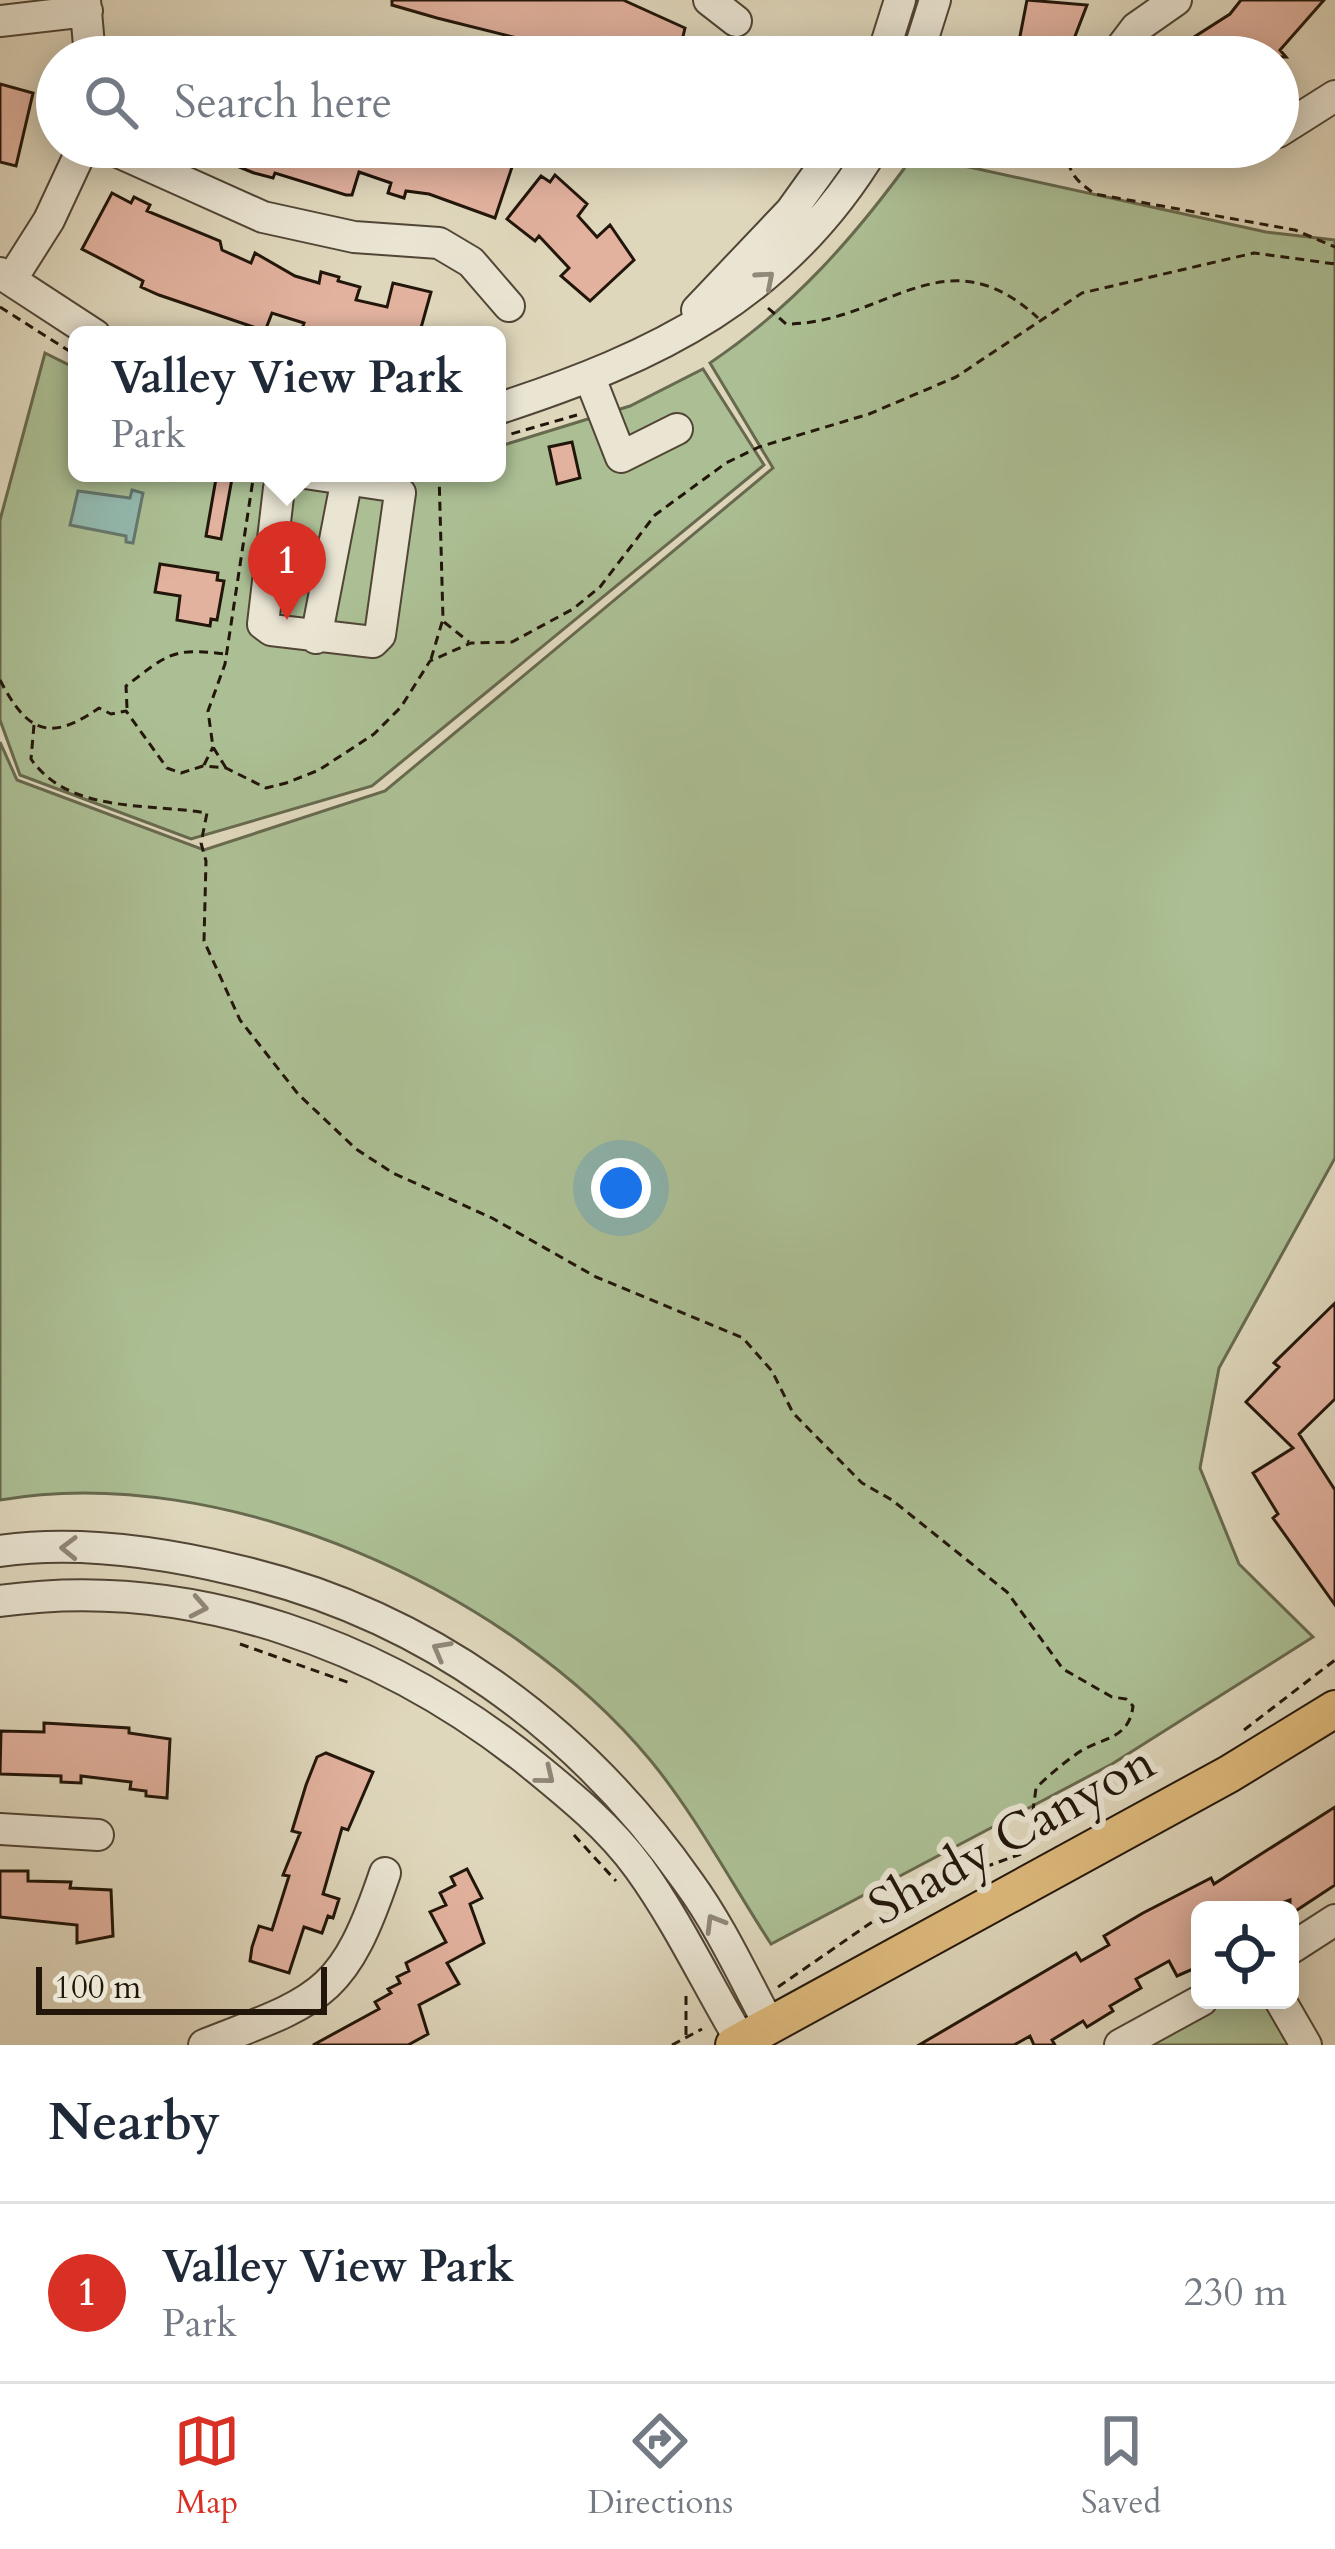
<!DOCTYPE html>
<html lang="en">
<head>
<meta charset="utf-8">
<style>
  body { margin:0; font-family:Cardo,serif; background:#f2f2f3; color:#1f2937 }
  .controls { position:absolute; right:36px; bottom:36px; display:grid; overflow:hidden; border-radius:18px; box-shadow:0 6px 30px #0003 }
  .controls button { width:108px; height:108px; display:grid; place-items:center; padding:0; border:0; border-bottom:3px solid #e0e1e3; background:#fff; color:#1f2937; font:60px sans-serif }
  .scale { position:absolute; left:36px; bottom:30px; width:291px; box-sizing:border-box; padding-left:12px; border:6px solid #22160a; border-top:0; font-size:33px; line-height:42px; white-space:nowrap; color:#22160a; -webkit-text-stroke:9px #eae5d3; paint-order:stroke }
  .you { position:absolute; left:621px; top:1188px; width:42px; height:42px; margin:-30px; border:9px solid #fff; border-radius:50%; background:#1a73e8; box-shadow:0 0 0 18px #1a73e833 }
  .badge { display:grid; place-items:center; width:78px; height:78px; border-radius:50%; background:#d93025; color:#fff; font-size:39px; font-weight:700 }
  .pin { position:absolute; translate:-50% -99px; filter:drop-shadow(0 3px 6px #0008) }
  .pin::after { content:''; position:absolute; top:63px; width:42px; height:36px; background:inherit; clip-path:polygon(0 0,100% 0,50% 100%) }
  .popup { position:absolute; left:68px; top:326px; width:438px; height:156px; box-sizing:border-box; display:grid; place-content:center; border-radius:18px; background:#fff; filter:drop-shadow(0 3px 9px #0005); font-size:39px; white-space:nowrap; color:#747a83 }
  .popup b { font-size:45px; color:#1f2937 }
  .popup::after { content:''; position:absolute; left:50%; top:100%; margin-left:-24px; border:24px solid transparent; border-top-color:#fff }
  .list { margin:0; padding:0; list-style:none }
  h2 { display:flex; justify-content:space-between; align-items:center; height:156px; margin:0; padding:0 48px; font-size:51px }
  h2 small { font-size:39px; font-weight:400; color:#747a83 }
  .list li { display:grid; grid-template-columns:78px 1fr auto; gap:36px; align-items:center; box-sizing:border-box; height:180px; padding:0 48px; border-top:3px solid #e0e1e3 }
  .list b { display:block; font-size:45px; white-space:nowrap }
  .list p { margin:0; font-size:39px; white-space:nowrap; color:#747a83 }
  .list em { font-size:39px; font-style:normal; color:#747a83 }
  .icon { flex:none; width:66px; height:66px; fill:none; stroke:currentColor; stroke-width:2; stroke-linecap:round; stroke-linejoin:round }
  .map { position:relative; flex:none; width:1335px; height:2045px; overflow:hidden }
  .search { position:absolute; background:#fff; box-shadow:0 6px 30px #0003; left:36px; right:36px; top:36px; height:132px; display:flex; align-items:center; gap:30px; box-sizing:border-box; padding:0 42px; border-radius:66px; color:#747a83; font-size:45px }
  .sheet { height:336px; background:#fff }
  nav { display:flex; justify-content:space-around; align-items:center; box-sizing:border-box; height:168px; border-top:3px solid #e0e1e3; background:#fff; font-size:33px; color:#747a83 }
  nav a { display:grid; justify-items:center; gap:6px }
  nav .on { color:#d93025 }
  .map>svg:first-child { display:block }
  .green { fill:#acbf94; stroke:#676a4f; stroke-width:3 }
  .water { fill:#93bab0; stroke:#66786e; stroke-width:3 }
  .building { fill:#e2b29f; stroke:#22160a; stroke-width:3 }
  .lines { fill:none; stroke-linecap:round; stroke-linejoin:round }
  .minor-casing { stroke:#514636; stroke-width:34 }
  .major-casing { stroke:#22160a; stroke-width:40 }
  .path { stroke:#22160a; stroke-width:3; stroke-dasharray:9 6; stroke-linecap:butt }
  .minor { stroke:#eae5d3; stroke-width:30 }
  .major { stroke:#e0bc7e; stroke-width:36 }
  .oneway { stroke:#908879 }
  .labels { text-anchor:middle; dominant-baseline:central; stroke-width:12; stroke-linejoin:round; paint-order:stroke }
  .street-label { font-size:51px; fill:#22160a; stroke:#eae5d3 }
</style>
</head>
<body>
<div class="map">
<svg width="1335" height="2045" viewBox="0 0 1335 2045">
  <rect width="100%" height="100%" fill="#dfd7bc"/>
  <filter id="stains"><feTurbulence type="fractalNoise" baseFrequency=".00167" numOctaves="4"/><feColorMatrix values="0 0 0 0 .2 0 0 0 0 .09 0 0 0 0 .02 0 0 0 .5 -.17"/></filter>
  <radialGradient id="worn" r=".72"><stop offset=".6" stop-color="#630" stop-opacity="0"/><stop offset="1" stop-color="#630" stop-opacity=".3"/></radialGradient>
  <path class="green" d="M914,155L1266,232L1335,240V1158L1219,1368L1200,1468L1239,1564L1313,1637L1112,1764L771,1944C732,1884 696,1816 651,1761C510,1589 221,1461 0,1500V742L17,780L204,850L385,791L773,468L710,363C794,306 855,237 914,155Z
    M45,353L77,369V473H497V447L630,406L703,369L764,465L372,786L191,839L20,775L0,720V520Z
    M1226,2000H1263L1289,2045H1148Z"/>
  <path class="water" d="M132,490L143,493L133,543L126,542V536L70,525L78,491L130,498Z"/>
  <path class="building" d="M392,0H623L685,28L678,57H593L437,18L392,5Z
    M1027,0L1087,5L1067,57H1016Z
    M1241,0H1324L1280,50L1286,57H1187L1180,46L1230,14Z
    M0,84L33,93L16,166L0,162Z
    M248,147H516L517,152L495,218L429,194L406,191L404,198L388,193L391,183L359,172L352,195H346L275,173L273,178L254,173L239,167Z
    M555,175L587,204L578,216L597,237L610,225L634,260L590,301L561,276L569,268L539,236L535,241L507,219L541,176L550,182Z
    M112,193L131,203L134,197L150,205L147,211L220,241L222,250L251,263L255,253L295,276L319,283L321,272L339,277L338,281L360,287L356,300L387,307L393,283L431,292L419,335H300L304,323L272,313L265,331L159,295L141,287L143,281L82,249Z
    M572,442L580,478L557,484L549,447Z
    M217,473H233L221,539L206,536Z
    M160,564L218,573L217,580L224,581L217,620L211,619L210,626L177,620L180,596L155,592Z
    M1335,1303V1399L1299,1434L1335,1490V1605L1273,1518L1278,1514L1253,1473L1293,1448L1246,1402L1279,1367L1274,1363Z
    M44,1723L129,1728V1733L170,1739L167,1798L146,1796V1791L130,1789L131,1782L81,1776V1783L61,1782V1776L0,1774L1,1731L44,1732Z
    M326,1753L373,1772L348,1830L342,1828L323,1894L339,1899L333,1918L328,1916L322,1933L304,1927L289,1973L250,1961L252,1947L259,1926L272,1930L289,1876L283,1875L300,1833L292,1831L306,1785L317,1757Z
    M1335,1807V1885L1297,1910L1290,1911V1900L1262,1910H1200V1966L1177,1976L1169,1961L1136,1979L1141,1988L1110,2006L1113,2011L1087,2027L1083,2021L1052,2040L1055,2045H1034L1030,2036L1014,2045H919L1076,1953L1081,1961L1109,1945L1104,1936L1143,1913L1211,1878L1214,1884Z
    M467,1869L482,1898L470,1904L484,1943L447,1963L459,1984L419,2005L428,2034L408,2045H313L379,2009L375,2002L391,1993L388,1989L400,1983L397,1977L409,1971L406,1963L446,1942L430,1912L446,1905L440,1893L455,1885L451,1877Z
    M0,1871H28V1881L71,1882L70,1888L111,1890L113,1936L77,1943V1925L0,1917Z"/>
  <g class="lines">
    <defs>
      <path id="minor" d="M85,0L90,57
        M709,0L736,21
        M0,21L87,11
        M882,57L900,0
        M917,57L935,0
        M1114,57L1136,28L1176,0
        M1278,132L1335,96
        M107,147L263,217L354,237L439,243L471,262L509,306
        M1206,147H1216
        M0,273L95,335
        M11,280L49,220L83,147
        M697,310L791,211L837,147
        M590,378L621,457L677,429
        M497,409C657,357 785,296 874,147
        M292,473L279,488L263,624L271,630L373,642L380,635L400,493L392,486L305,473
        M316,638L348,473
        M0,1551C77,1540 160,1552 235,1570C423,1613 579,1726 689,1883C721,1927 744,1978 770,2026
        M0,1601C192,1574 386,1646 534,1766C572,1797 610,1828 639,1868C678,1922 707,1984 741,2041
        M0,1829L98,1835
        M1290,1949L1335,1920
        M1280,2000L1306,2045
        M204,2045C321,1999 343,1997 385,1873
        M1120,2045L1202,2000"/>
      <path id="major" d="M734,2045L1229,1774L1335,1709"/>
    </defs>
    <use href="#minor" class="minor-casing"/>
    <use href="#major" class="major-casing"/>
    <path class="path" d="M1067,147C1067,172 1075,180 1095,194L1295,230L1335,247
      M0,307L77,356
      M768,308L786,324C886,324 944,231 1038,318
      M497,438L577,415
      M444,622L469,642
      M431,659L443,619L439,473
      M0,680C27,732 49,743 99,708L111,714L126,711L167,768L181,773L203,766L226,768L266,788L286,783L319,770L374,734L401,707L430,661L471,643L512,642L573,609L600,587L655,515L726,463L759,447L869,414L956,377L1082,293L1254,253L1335,264
      M127,708L126,686C167,655 172,647 224,654
      M34,725L31,759C69,814 149,803 207,813L201,843L206,861L204,941L240,1020L298,1094L356,1149L393,1173L492,1218L596,1277L743,1338L772,1371L793,1413L862,1483L892,1500L1007,1592L1063,1669L1112,1697L1126,1699L1133,1706C1129,1742 1098,1737 1075,1755C1061,1765 1048,1776 1036,1788L1033,1811L1057,1836
      M204,765L213,747
      M226,768L213,747L208,711L225,664L254,473
      M240,1644L350,1683
      M1244,1730L1335,1660
      M574,1835L616,1881
      M778,1987L888,1911L957,1877L1021,1854
      M686,1996V2037
      M672,2045L702,2029"/>
    <use href="#minor" class="minor"/>
    <use href="#major" class="major"/>
  </g>
  <defs><path id="oneway-chevron" d="M-2-3.5L2.5 0L-2 3.5" fill="none" stroke-width="1.6" stroke-linecap="round" stroke-linejoin="round" transform="scale(3)"/></defs>
  <g class="oneway">
    <use href="#oneway-chevron" transform="translate(766 279) rotate(-41)"/>
    <use href="#oneway-chevron" transform="translate(69 1548) rotate(-179)"/>
    <use href="#oneway-chevron" transform="translate(199 1607) rotate(11)"/>
    <use href="#oneway-chevron" transform="translate(441 1650) rotate(-151)"/>
    <use href="#oneway-chevron" transform="translate(546 1776) rotate(39)"/>
    <use href="#oneway-chevron" transform="translate(714 1923) rotate(-121)"/>
  </g>
  <g class="labels">
    <g class="street-label">
      <text transform="translate(1012 1835) rotate(-29)">Shady Canyon</text>
    </g>
  </g>
  <rect width="100%" height="100%" filter="url(#stains)"/>
  <rect width="100%" height="100%" fill="url(#worn)"/>
</svg>
<div class="controls">
<button><svg class="icon" aria-label="locate" viewBox="0 0 24 24"><circle cx="12" cy="12" r="6"/><path d="M12 2v4M12 18v4M2 12h4M18 12h4"/></svg></button>
</div>
<div class="scale">100 m</div>
<div class="you"></div>
<div class="pin badge" style="left:287px;top:620px">1</div>
<div class="popup"><b>Valley View Park</b>Park</div>
<div class="search"><svg class="icon" aria-label="search" viewBox="0 0 24 24"><circle cx="10" cy="10" r="6"/><path d="M15 15l6 6"/></svg>Search here</div>
</div>
<section class="sheet">
<h2>Nearby<small></small></h2>
<ul class="list">
<li><span class="badge">1</span><div><b>Valley View Park</b><p>Park</p></div><em>230 m</em></li>
</ul>
</section>
<nav>
<a class="on"><svg class="icon" aria-label="map" viewBox="0 0 24 24"><path d="M3 6l6-2 6 2 6-2v14l-6 2-6-2-6 2zM9 4v14M15 6v14"/></svg>Map</a>
<a><svg class="icon" aria-label="directions" viewBox="0 0 24 24"><path d="M12 3l9 9-9 9-9-9zM9 14v-3h6M13 9l2 2-2 2"/></svg>Directions</a>
<a><svg class="icon" aria-label="saved" viewBox="0 0 24 24"><path d="M7 4h10v16l-5-4-5 4z"/></svg>Saved</a>
</nav>
</body>
</html>
